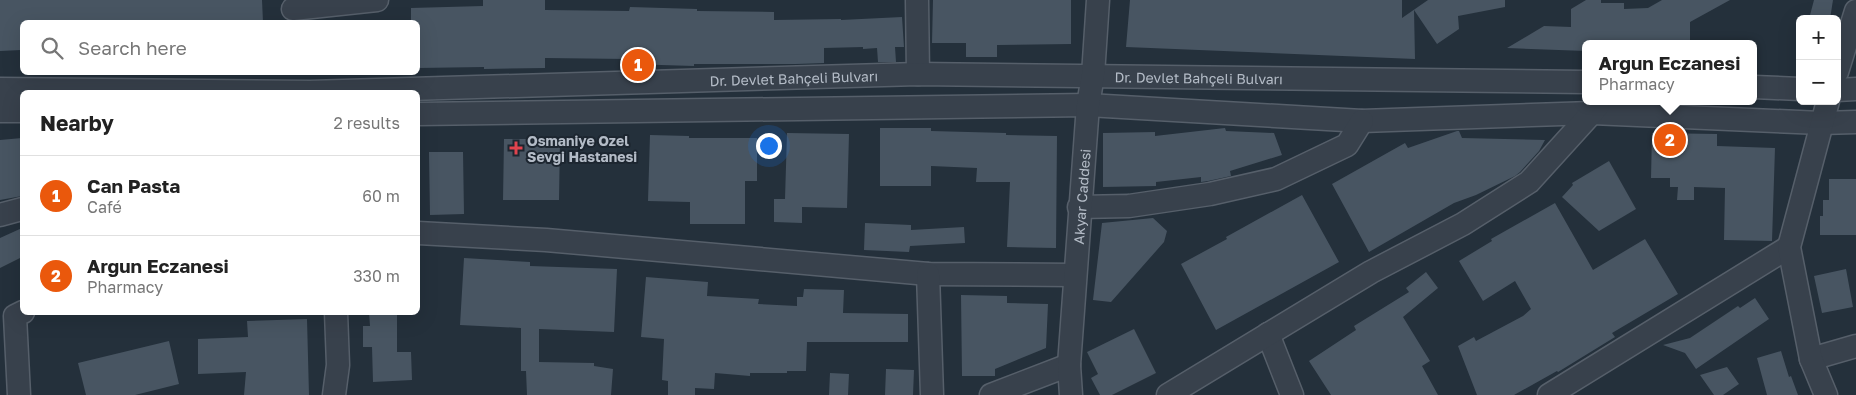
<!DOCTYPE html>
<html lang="en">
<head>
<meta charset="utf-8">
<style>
  body { margin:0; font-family:"Golos Text",sans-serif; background:#f2f2f2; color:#222 }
  .controls { position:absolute; right:15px; top:15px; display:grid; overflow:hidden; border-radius:8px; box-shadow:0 5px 20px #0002 }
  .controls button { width:45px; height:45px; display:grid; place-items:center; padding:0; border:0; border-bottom:1px solid #e0e0e0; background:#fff; color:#222; font:25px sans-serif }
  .you { position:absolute; left:768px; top:145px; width:18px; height:18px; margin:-12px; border:4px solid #fff; border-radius:50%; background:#1a73e8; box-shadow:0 0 0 8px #1a73e833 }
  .badge { display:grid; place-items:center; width:32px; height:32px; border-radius:50%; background:#ea580c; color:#fff; font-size:16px; font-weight:700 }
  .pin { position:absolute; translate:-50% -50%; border:2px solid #fff; box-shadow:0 1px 5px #0006 }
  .popup { position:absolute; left:1582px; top:40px; width:175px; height:65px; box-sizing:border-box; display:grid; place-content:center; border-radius:8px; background:#fff; filter:drop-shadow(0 1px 4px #0005); font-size:16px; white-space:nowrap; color:#767676 }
  .popup b { font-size:19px; color:#222 }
  .popup::after { content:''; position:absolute; left:50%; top:100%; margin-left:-10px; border:10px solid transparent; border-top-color:#fff }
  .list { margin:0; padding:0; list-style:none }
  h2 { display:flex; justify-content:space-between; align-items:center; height:65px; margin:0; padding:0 20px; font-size:21px }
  h2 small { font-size:16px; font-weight:400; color:#767676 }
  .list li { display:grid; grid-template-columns:32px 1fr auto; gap:15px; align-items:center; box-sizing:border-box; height:80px; padding:0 20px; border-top:1px solid #e0e0e0 }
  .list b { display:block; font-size:19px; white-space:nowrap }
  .list p { margin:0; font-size:16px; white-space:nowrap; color:#767676 }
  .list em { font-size:16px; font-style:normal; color:#767676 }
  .icon { flex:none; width:28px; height:28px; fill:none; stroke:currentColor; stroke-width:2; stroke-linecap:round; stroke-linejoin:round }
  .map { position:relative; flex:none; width:1856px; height:395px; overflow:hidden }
  .search { position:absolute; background:#fff; box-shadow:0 5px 20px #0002; left:20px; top:20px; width:400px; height:55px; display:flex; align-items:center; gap:12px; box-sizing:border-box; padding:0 18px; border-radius:8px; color:#767676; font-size:19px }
  .panel { position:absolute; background:#fff; box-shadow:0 5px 20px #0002; left:20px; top:90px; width:400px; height:225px; border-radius:8px }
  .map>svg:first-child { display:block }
  .building { fill:#485562 }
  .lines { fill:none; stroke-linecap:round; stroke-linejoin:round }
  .minor-casing { stroke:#565f6a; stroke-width:25 }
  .minor { stroke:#38414c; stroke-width:22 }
  .health-dot { fill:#e0444e; stroke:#1d2630; stroke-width:2 }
  .labels { text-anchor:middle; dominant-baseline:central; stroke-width:4; stroke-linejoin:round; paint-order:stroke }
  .street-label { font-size:14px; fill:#b4bcc7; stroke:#1d2630 }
  .poi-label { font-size:14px; font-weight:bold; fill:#b4bcc7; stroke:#1d2630; text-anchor:start }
</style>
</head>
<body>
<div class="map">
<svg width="1856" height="395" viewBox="0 0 1856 395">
  <rect width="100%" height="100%" fill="#24303b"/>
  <path class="building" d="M0,0H262L263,22H22L21,50L0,51Z
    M483,0H545V10L629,11L630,7L697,9V11L774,12V20L841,19V20L902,17L904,47H895L896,62H878L877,48L863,49V47L824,48V63L796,64H694V66L628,64V59L545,58V68L484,69V67L418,68V22H411V8L483,6Z
    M933,0H1071V44L997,45V57H966V43H932Z
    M1130,0H1402V18L1428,0H1505V7L1458,16L1459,29L1437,44L1414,10L1415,59L1126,47Z
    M1586,0H1601V3H1624V9L1648,8L1662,0H1730L1690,22V44H1586V51L1507,48L1544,26L1571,27V9Z
    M1814,0H1833L1830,19H1809Z
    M880,128H931V131L1006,133V135L1057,136L1056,248L1007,247L1010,182H976L977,168L931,166V186H880Z
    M1225,128L1226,131L1274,133L1282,155L1230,171L1231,176L1208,181L1201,182V177L1156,182V186L1103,187V133L1155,132V136Z
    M1457,131H1459L1462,138L1545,140L1539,151L1520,172L1515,176L1476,195L1454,203L1369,252L1332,184L1405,143L1408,148Z
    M787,133L849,134L847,208L802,207V223L774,222V199H785Z
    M1652,133L1717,134V146L1775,148L1772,241L1724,240L1725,188L1694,187V200H1677L1678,187H1670V178H1651Z
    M650,135L689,136V138H757V181H745V224H690V202L648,201Z
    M22,138V196L0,200V140Z
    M504,139H560L559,200H503Z
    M429,152H463L464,214L430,215Z
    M1609,161L1636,209L1599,231L1562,197L1573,185L1572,183Z
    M1829,179H1856V235H1820V216H1823V200H1829Z
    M1302,195L1339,262L1216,330L1181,264L1227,239L1226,237Z
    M1555,203L1593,270L1645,239L1678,294L1612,333L1615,337L1558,372L1557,371L1514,395H1477L1458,346L1474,337L1476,341L1523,316L1531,309L1515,281L1483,301L1459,261L1492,241L1491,239Z
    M1153,218L1167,231L1164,242L1111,302L1093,300L1102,223Z
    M865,223L911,225V230L964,227L965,243L910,246L909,252L864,250Z
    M22,228V257L0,268V238Z
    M464,258L530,262V266L617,269L614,332L539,329V362L594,363V366L613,369L611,395H527L526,371H521V328L460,325Z
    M1846,269L1853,307L1822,313L1814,276Z
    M1426,272L1438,288L1403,317L1430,361L1422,366L1438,395H1331L1309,361L1356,330L1354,326L1409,292L1406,288Z
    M646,277L708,282L707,296L759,299L758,304L797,306V297H803L804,289L844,290L843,313L908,314V342H807L806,371H787V373H750V376L715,373L714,389L695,388V395H668V381L662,380L664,339L641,337Z
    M961,295L1007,296V303L1048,304L1046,348L995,369V376H962Z
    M1755,298L1769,319L1696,369L1685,353L1663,345L1690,338L1738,306L1740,308Z
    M369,312H397V352H411L412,380L373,382L372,347H363V326H370Z
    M307,319L309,395H244L246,372L198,374V339L248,337L247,321Z
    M1134,329L1156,373L1112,395H1100L1091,378L1098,374L1087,352Z
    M169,341L179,384L135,395H86L78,363Z
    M1781,351L1789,377L1791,376L1798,395H1767L1757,358Z
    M1727,367L1739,384L1723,395H1714L1700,375Z
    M886,369L914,370L913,395H885Z
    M830,373L849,374L848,395H829Z"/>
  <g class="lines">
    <defs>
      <g id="minor">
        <path d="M917,0L918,74"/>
        <path d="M293,9L377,0"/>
        <path d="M1837,72L1856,11"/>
        <path d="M1754,87L1800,89"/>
        <path id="s1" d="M0,89L310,92L918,74L1586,82"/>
        <path d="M1837,90L1856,89"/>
        <path d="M0,111H22"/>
        <path d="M418,114L1088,105L1362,121L1592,113L1821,123L1856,122"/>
        <path d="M1079,207L1129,206L1210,194L1276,179L1347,145L1362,121"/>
        <path d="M0,215L22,209"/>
        <path d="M418,233L546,240L928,274L1075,275"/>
        <path d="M928,274L932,395"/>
        <path d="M1268,334L1292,395"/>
        <path d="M1811,359L1856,346"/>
        <path d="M19,395L15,316L23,312"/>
        <path d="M334,395L338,365L336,312"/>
        <path d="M991,395L1069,365"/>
        <path id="s2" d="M1071,395L1069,365L1088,105L1093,75L1098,0"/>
        <path d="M1168,395L1371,272L1463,224L1529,182L1598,106"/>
        <path d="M1549,395L1789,247"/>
        <path d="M1826,395L1811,359L1789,247L1828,101"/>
      </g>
    </defs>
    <use href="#minor" class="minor-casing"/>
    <use href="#minor" class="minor"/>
  </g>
  <path class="health-dot" d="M513.5 140.5h5v5h5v5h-5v5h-5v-5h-5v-5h5z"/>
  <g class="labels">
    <g class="street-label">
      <text stroke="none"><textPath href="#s1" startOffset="794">Dr. Devlet Bahçeli Bulvarı</textPath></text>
      <text stroke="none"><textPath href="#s1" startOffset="1199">Dr. Devlet Bahçeli Bulvarı</textPath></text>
      <text stroke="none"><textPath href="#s2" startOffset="199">Akyar Caddesi</textPath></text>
    </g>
    <g class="poi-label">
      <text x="527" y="140">Osmaniye Ozel<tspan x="527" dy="16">Sevgi Hastanesi</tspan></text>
    </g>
  </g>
</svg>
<div class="controls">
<button>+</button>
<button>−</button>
</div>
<div class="you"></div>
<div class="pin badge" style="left:638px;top:65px">1</div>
<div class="pin badge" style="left:1670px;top:140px">2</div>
<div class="popup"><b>Argun Eczanesi</b>Pharmacy</div>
<div class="search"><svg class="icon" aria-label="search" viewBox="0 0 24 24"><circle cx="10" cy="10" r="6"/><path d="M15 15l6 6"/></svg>Search here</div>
<section class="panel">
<h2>Nearby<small>2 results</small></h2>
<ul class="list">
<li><span class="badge">1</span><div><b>Can Pasta</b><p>Café</p></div><em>60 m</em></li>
<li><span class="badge">2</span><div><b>Argun Eczanesi</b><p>Pharmacy</p></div><em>330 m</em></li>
</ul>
</section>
</div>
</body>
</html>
